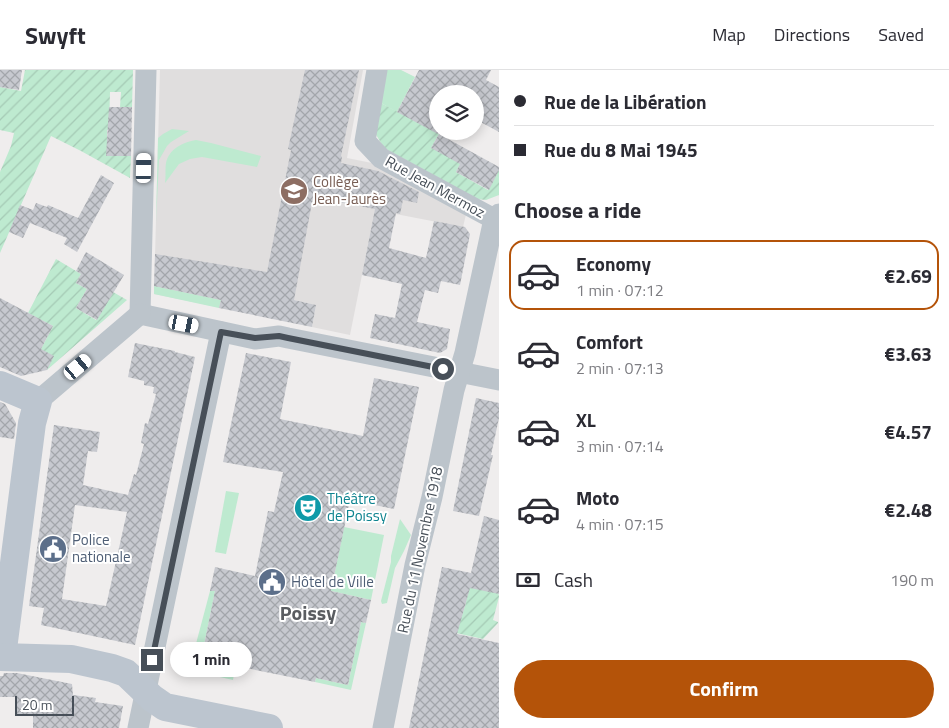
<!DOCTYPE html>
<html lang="en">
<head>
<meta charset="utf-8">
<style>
  body { margin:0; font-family:"Titillium Web",sans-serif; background:#f2f2f3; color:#2b2b33; height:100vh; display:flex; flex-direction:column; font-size:19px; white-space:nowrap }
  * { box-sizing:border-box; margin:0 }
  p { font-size:16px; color:#7c7c81 }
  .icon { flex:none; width:28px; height:28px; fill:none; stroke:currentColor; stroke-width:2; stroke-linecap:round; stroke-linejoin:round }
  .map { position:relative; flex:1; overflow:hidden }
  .details { display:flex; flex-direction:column; background:#fff; width:450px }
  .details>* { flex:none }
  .top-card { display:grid; align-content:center; height:110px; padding:0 15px; background:#fff }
  .tools { position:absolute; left:429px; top:15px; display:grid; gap:10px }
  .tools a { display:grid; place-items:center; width:55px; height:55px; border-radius:50%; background:#fff; box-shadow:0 2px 12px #0003; font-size:25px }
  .scale { position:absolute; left:15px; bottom:12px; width:59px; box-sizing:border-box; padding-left:5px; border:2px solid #474f58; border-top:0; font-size:14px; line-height:18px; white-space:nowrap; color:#474f58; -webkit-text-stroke:4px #fff; paint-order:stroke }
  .end { position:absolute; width:22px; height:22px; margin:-11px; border:6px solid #474f58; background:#fff; box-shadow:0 0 0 2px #fff }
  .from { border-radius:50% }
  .bubble { position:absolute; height:35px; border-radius:18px; background:#fff; box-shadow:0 2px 12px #0003; font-size:16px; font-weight:700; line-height:35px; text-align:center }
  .car { position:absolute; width:15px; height:30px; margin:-15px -8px; border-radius:6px; box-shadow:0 0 4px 1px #0007; background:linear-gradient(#fff 24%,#345 0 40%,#fff 0 76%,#345 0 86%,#fff 0) }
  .top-card b { display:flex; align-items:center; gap:18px; height:48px; font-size:19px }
  .top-card b+b { border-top:1px solid #e1e1e2 }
  .top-card i { width:12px; height:12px; background:#2b2b33 }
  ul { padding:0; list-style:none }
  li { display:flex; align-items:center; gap:15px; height:70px; margin:0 10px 8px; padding:0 5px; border:2px solid transparent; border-radius:15px }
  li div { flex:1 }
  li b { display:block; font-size:19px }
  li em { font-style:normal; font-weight:700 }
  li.active { border-color:#b45309 }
  li>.icon { width:45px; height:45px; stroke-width:1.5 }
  h2 { padding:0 15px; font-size:22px; line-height:60px }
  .pay { display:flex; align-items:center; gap:12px; height:55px; padding:0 15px; font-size:19px }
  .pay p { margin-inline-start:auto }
  .action { display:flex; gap:10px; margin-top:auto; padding:10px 15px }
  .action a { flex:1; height:58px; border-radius:30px; background:#b45309; color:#fff; font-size:20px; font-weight:700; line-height:58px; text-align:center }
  header { display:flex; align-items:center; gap:30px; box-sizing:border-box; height:70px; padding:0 25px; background:#fff; border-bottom:1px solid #e1e1e2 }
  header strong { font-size:24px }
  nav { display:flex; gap:28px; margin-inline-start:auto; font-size:18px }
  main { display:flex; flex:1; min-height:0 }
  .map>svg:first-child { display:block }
</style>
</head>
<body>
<header>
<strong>Swyft</strong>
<nav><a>Map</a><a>Directions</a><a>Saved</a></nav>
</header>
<main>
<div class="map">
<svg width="499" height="658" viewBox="0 0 499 658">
  <defs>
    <pattern id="garden-furrows" width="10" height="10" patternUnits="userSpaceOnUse" patternTransform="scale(1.25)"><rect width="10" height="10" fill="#beead0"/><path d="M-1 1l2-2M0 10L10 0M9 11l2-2" fill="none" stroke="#a5cab5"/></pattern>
    <pattern id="building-cross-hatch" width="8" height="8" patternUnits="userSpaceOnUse" patternTransform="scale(1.25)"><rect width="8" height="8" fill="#c7c9cf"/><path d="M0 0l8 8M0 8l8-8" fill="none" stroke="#a3a6ab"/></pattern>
  </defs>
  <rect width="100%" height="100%" fill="#efeded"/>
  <path fill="#e0dede" d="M160,0h203l-16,88 40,8 80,44 -4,17 -88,-17 -25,125 -38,-8 4,-22 -22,-5 -4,22 -136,-28z"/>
  <g fill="#beead0">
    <path d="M387,0h14l14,7 -18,35 -16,-9z"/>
    <path d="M172,59l17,2 -18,11 -4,4 -8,14 -3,63 2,-85 5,-4z"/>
    <path d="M196,70l15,3 50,13 -4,11 -55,-10 -12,2 -11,5 -14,19c1,-7 0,-14 1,-20 3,-14 17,-21 30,-23z"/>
    <path d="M154,216l67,14 -2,8 -65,-14z"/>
    <path d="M226,421l13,2 -13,61 -11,-2z"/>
    <path d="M400,449l11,16 -7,16 -9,17 -8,35 -5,1 -1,-3 10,-39v-6z"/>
    <path d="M344,457l40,8 -13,65 -40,-9z"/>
    <path d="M210,521h5l-13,64 34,7 -3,18 -44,-10z"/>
    <path d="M361,552l5,1 -15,67 -36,-8 1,-4 32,7z"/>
  </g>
  <g fill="url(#garden-furrows)">
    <path d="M25,0h108l-1,37h-12l1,-15h-11l-1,38h-2v25l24,1 -1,22 -49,-27 -30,-15 -51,117v-81l11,-26 3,-13 -14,-3v-43l21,4z"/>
    <path d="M381,33l58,31 -8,14 37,2 -12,22 32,18 11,-20v25l-13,5 -9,-1 -93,-51 -9,-15z"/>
    <path d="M56,189l25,15 -5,9 11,6 -11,19 20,12 17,-28 14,8 -80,70 -6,-21 12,-23 -25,-13z"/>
    <path d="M468,503l28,6 3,18 -6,23 5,2v1l-15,16 -27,-6 10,-30z"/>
  </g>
  <g fill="url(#building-cross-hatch)" fill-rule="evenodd">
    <path d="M0,0h22l-3,20 -19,-3z"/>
    <path d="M305,0h54l-18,86 1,1 -1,6 37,8 41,21 -2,11 -14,-3 -3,14 -4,-1 -7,35 37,10 8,-37 31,6 5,7 -10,51 -19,-4 -3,12 -13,-3 -8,32 33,7 -3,20 -7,4 -70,-15 5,-24 20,4 7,-34 -40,-9 13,-66 -62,-12 -19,103 22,5 -4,22 -93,-19 2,-8 -67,-14 1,-32 112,18 24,-122 -3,-1z"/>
    <path d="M419,0h72l-5,10 13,7v45l-24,-13v-25h-37v40l-41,-22z"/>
    <path d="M109,37h23l-1,49h-25z"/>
    <path d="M439,64l60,33v3l-10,20 -33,-18 4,-8 -29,-16z"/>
    <path d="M101,105l13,8 -37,69 -13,-8 3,-6 -37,-15 -7,15 -14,-6 11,-27 13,5 3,-7 11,4 1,-2 30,13z"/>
    <path d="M86,182l38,23 -27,45 -21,-12 11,-19 -11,-6 5,-9 -5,-3z"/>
    <path d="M0,228l53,28 -12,23 13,7 -7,14 -26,6 -21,-9z"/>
    <path d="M135,273l40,8v1l20,5 -60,288 -94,-20 3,-17 -15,-2 25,-181 46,7 -3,20 -9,-1 -5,34 45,10 6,-21 2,1 8,-31 -3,-1 4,-20 3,1 8,-30 -3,-1 1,-6 -10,-2v-4l-16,-4zM75,435l52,7 -21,94 -44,-7z"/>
    <path d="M246,283l45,9 -11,57 83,17 11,-58 45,9 -25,122 -44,-9 -19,91 40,9 -5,23 -5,-1 -13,63 -32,-7 -1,4 -79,-16v-4l-34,-7 13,-64h-5l5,-24 40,9 13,-65 6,1 9,-40 -32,-5 -28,-5z"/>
    <path d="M476,328l23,5v15l-8,37h2l-14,61 -26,-5z"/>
    <path d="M0,332l5,2 11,19 -2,16 -14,-2z"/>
    <path d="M484,446l15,4v74l-29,-6 -13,46 42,9v85h-90l33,-161 29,6z"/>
    <path d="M4,603h13l55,11 1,11 23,3 -1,4 28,4 -4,22h-86v-12h-17v-19h-16v-21h3z"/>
  </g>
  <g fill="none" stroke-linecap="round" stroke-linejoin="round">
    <g stroke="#bcc4cb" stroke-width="21">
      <path d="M377,0l-12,71 16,17 113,61"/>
      <path d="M140,244l115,25 24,-3 9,2 211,42"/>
      <path d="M140,244l6,-244"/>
      <path d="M38,331l102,-87"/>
      <path d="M138,658l83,-396"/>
      <path d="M383,658l32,-163 17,-68 22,-107 11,-37 29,-134 5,-5"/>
    </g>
    <g stroke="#bcc5cf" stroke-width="28">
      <path d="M0,315l38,16 -6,22 -30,234"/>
      <path d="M0,587l71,2 41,9 14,5 26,25 13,9 104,21"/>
    </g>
  </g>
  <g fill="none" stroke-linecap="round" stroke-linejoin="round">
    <path stroke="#474f58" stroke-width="6" d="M152,590l69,-328 34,6 24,-2 9,2 155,31"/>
  </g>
  <defs>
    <symbol id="school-disc" viewBox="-11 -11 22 22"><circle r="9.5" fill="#8d6e63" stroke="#fff"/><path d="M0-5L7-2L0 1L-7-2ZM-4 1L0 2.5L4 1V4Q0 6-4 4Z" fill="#fff"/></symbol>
    <symbol id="theatre-disc" viewBox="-11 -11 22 22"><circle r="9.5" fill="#0f9aa8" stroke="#fff"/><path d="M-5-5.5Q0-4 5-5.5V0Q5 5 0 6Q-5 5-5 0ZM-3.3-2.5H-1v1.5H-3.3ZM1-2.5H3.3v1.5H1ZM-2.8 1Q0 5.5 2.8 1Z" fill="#fff"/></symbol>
    <symbol id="civic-disc" viewBox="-11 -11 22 22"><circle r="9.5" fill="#5c6f8a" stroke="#fff"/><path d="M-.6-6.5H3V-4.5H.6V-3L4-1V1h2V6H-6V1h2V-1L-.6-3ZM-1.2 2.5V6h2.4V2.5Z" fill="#fff"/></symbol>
  </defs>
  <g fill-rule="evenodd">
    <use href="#school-disc" x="278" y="105" width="32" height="32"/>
    <use href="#theatre-disc" x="292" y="422" width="32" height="32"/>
    <use href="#civic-disc" x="37" y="463" width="32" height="32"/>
    <use href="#civic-disc" x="256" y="496" width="32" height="32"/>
  </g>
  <g text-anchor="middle" stroke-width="4" stroke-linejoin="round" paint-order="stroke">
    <g font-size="15" fill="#785e54" stroke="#fff" text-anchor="start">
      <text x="313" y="117">Collège<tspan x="313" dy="17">Jean-Jaurès</tspan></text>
    </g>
    <g font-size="15" fill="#474f58" stroke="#fff">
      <text transform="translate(435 117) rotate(29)" y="5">Rue Jean Mermoz</text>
      <text transform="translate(420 480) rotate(-78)" y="5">Rue du 11 Novembre 1918</text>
    </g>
    <g font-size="15" fill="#0d838f" stroke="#fff" text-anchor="start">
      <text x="327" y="434">Théâtre<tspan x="327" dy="17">de Poissy</tspan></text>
    </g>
    <g font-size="15" fill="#4e5e75" stroke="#fff" text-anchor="start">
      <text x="72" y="475">Police<tspan x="72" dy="17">nationale</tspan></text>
      <text x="291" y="517">Hôtel de Ville</text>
    </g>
    <g font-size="20" font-weight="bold" fill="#5a5d61" stroke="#fff">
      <text x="308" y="550">Poissy</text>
    </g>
  </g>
</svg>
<div class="tools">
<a><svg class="icon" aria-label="layers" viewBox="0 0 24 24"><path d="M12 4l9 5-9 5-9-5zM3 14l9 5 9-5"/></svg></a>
</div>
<div class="scale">20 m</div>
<i class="end from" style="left:443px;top:299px"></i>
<i class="end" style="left:152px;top:590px"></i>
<div class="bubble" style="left:170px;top:572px;width:82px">1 min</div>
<i class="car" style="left:144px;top:98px;rotate:1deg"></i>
<i class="car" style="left:184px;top:254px;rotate:101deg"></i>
<i class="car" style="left:78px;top:297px;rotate:50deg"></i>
</div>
<section class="details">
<div class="top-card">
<b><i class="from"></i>Rue de la Libération</b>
<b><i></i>Rue du 8 Mai 1945</b>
</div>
<h2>Choose a ride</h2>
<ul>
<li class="active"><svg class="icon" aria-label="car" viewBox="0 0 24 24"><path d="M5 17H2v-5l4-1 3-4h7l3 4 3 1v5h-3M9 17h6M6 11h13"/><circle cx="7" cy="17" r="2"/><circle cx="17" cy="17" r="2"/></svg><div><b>Economy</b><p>1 min · 07:12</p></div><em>€2.69</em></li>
<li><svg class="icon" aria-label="car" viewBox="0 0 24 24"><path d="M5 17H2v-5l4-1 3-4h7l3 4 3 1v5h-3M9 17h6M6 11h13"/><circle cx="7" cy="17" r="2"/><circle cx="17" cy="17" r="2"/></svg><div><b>Comfort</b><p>2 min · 07:13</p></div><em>€3.63</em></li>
<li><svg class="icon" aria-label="car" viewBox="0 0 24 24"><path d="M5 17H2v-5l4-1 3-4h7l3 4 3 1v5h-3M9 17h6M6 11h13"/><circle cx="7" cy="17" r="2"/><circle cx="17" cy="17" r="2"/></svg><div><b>XL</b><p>3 min · 07:14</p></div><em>€4.57</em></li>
<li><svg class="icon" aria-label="car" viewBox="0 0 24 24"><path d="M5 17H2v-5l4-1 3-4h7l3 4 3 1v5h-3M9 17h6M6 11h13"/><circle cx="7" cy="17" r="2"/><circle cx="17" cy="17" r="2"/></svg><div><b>Moto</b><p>4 min · 07:15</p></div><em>€2.48</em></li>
</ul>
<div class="pay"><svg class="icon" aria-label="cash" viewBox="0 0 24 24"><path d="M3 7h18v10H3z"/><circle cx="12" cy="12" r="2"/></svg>Cash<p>190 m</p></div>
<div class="action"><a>Confirm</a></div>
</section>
</main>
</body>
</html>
